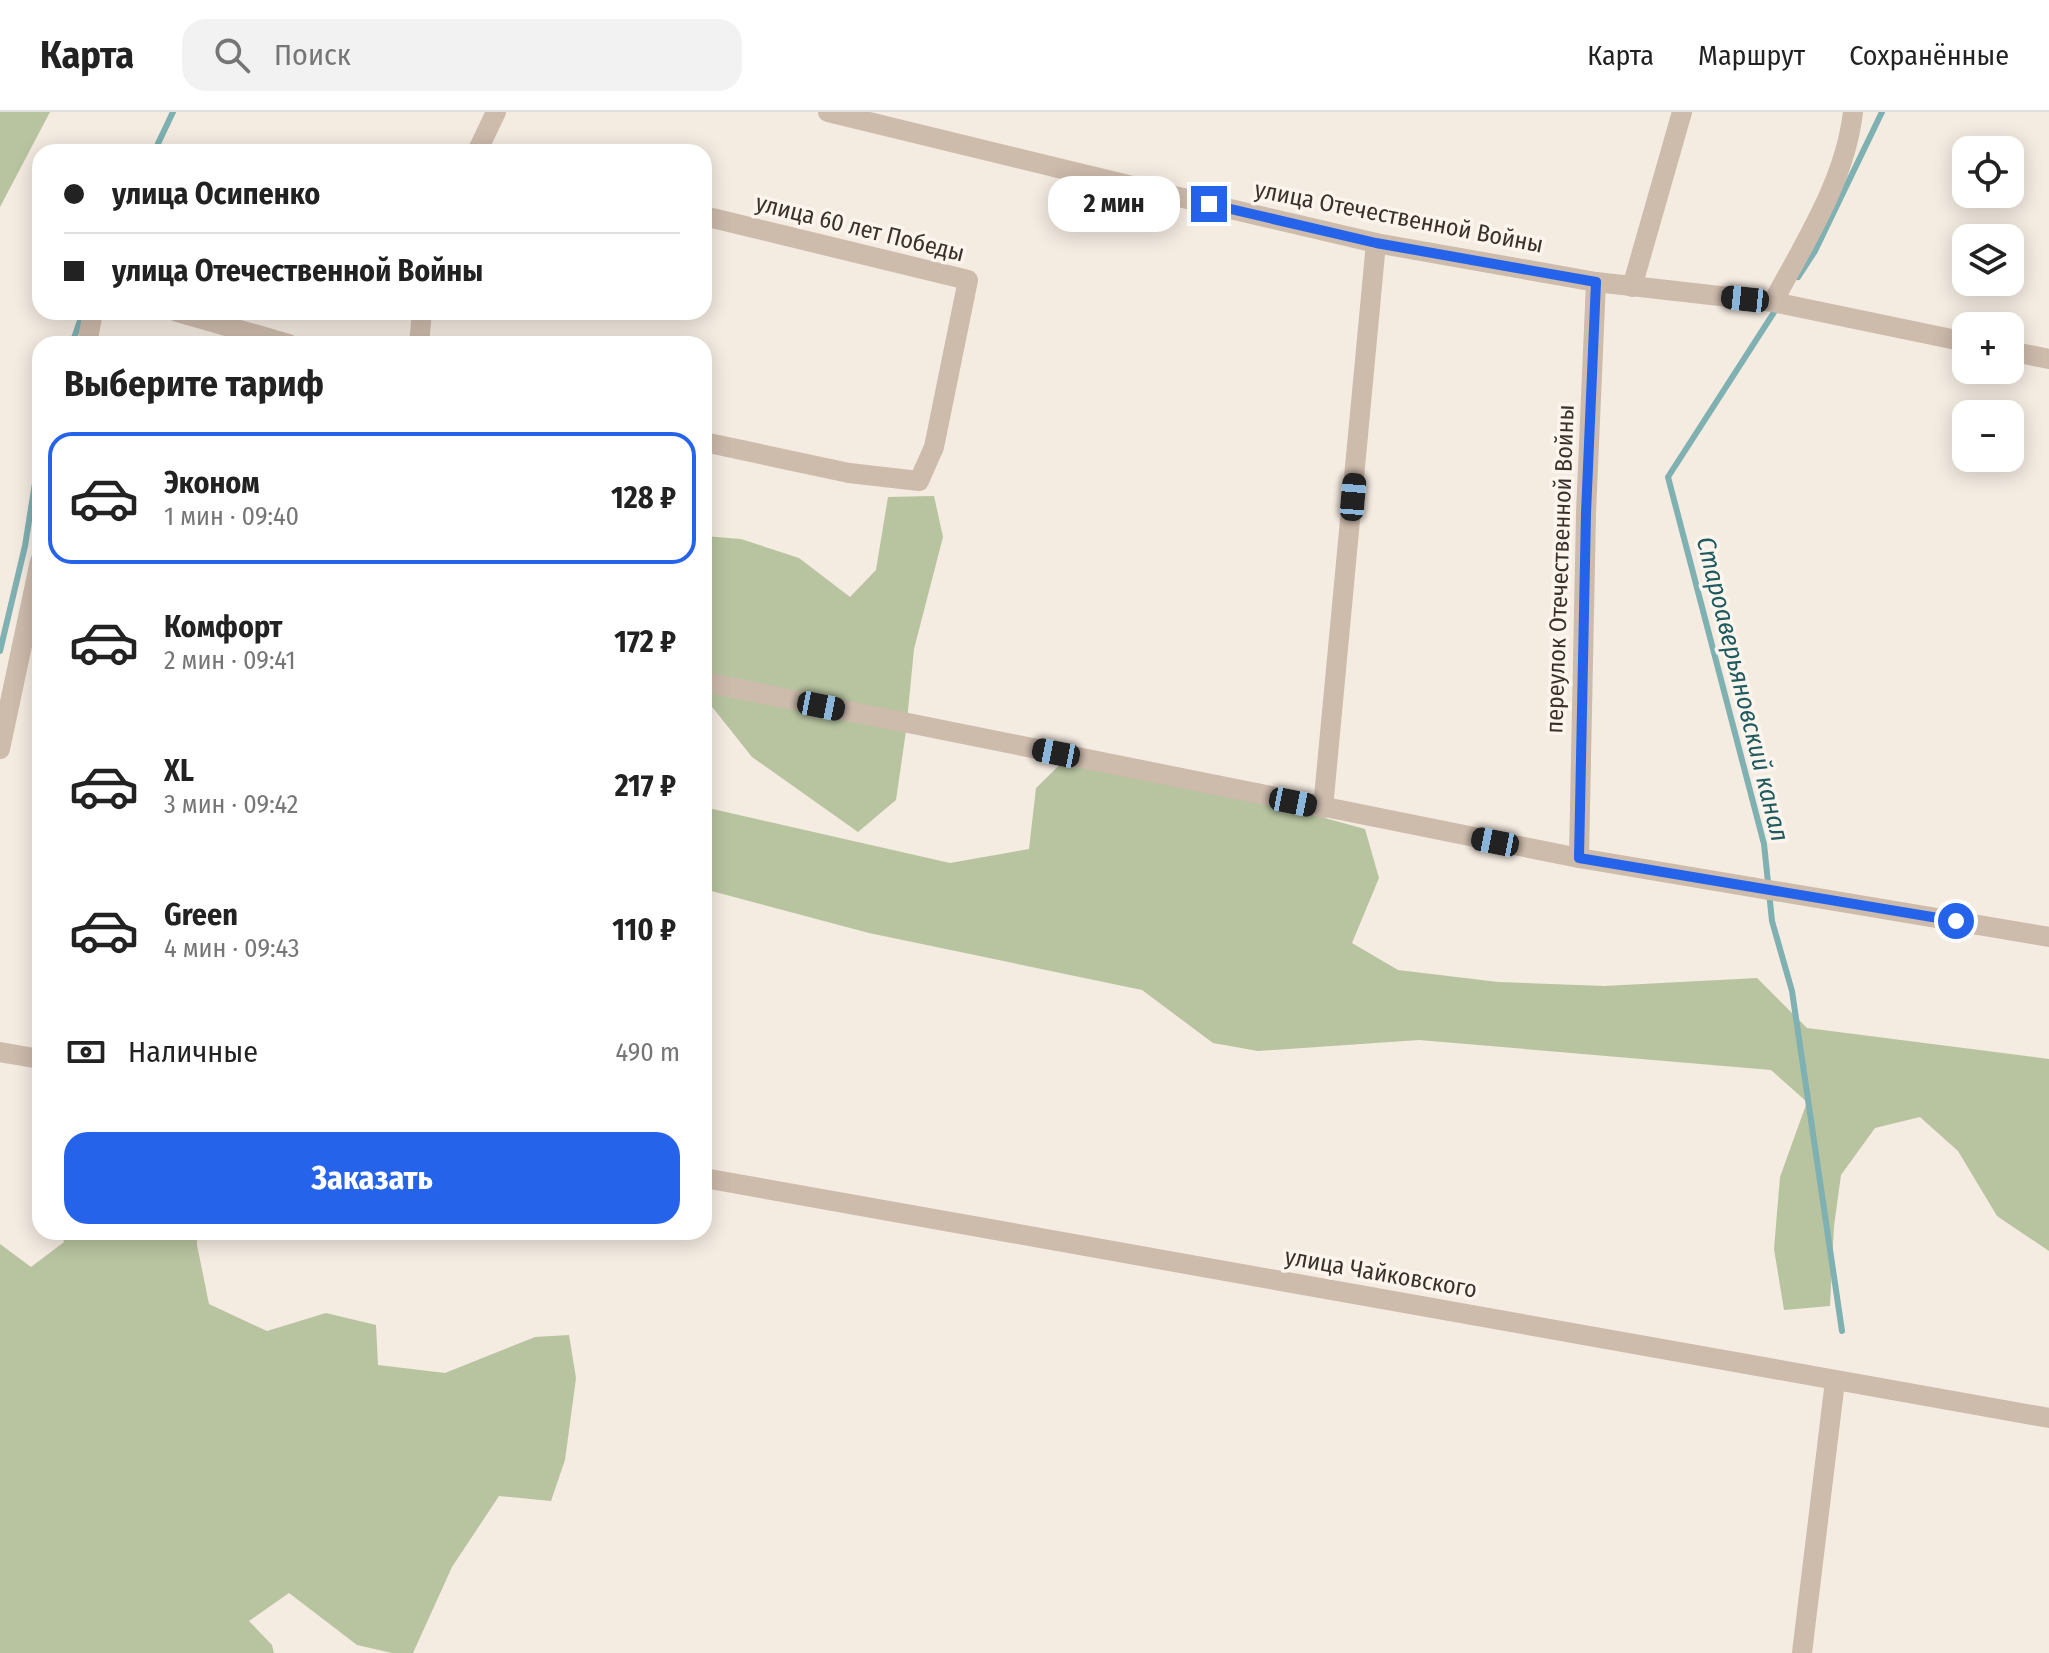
<!DOCTYPE html>
<html lang="ru">
<head>
<meta charset="utf-8">
<style>
  body { margin:0; font-family:"Fira Sans Condensed",sans-serif; background:#f2f2f2; color:#222; height:100vh; display:flex; flex-direction:column; font-size:30px; white-space:nowrap }
  * { box-sizing:border-box; margin:0 }
  p { font-size:26px; color:#767676 }
  .icon { flex:none; width:44px; height:44px; fill:none; stroke:currentColor; stroke-width:2; stroke-linecap:round; stroke-linejoin:round }
  .map { position:relative; flex:1; overflow:hidden }
  .sheet { position:absolute; left:32px; top:224px; width:680px; height:904px; display:flex; flex-direction:column; background:#fff; border-radius:24px; box-shadow:0 4px 20px #0003 }
  .sheet>* { flex:none }
  .guide { position:absolute; left:32px; top:32px; width:680px; height:176px; border-radius:24px; box-shadow:0 4px 20px #0003; display:grid; align-content:center; height:176px; padding:0 32px; background:#fff }
  .buttons { position:absolute; left:1952px; top:24px; display:grid; gap:16px }
  .buttons a { display:grid; place-items:center; width:72px; height:72px; border-radius:16px; background:#fff; box-shadow:0 4px 20px #0003; font-size:40px }
  .end { position:absolute; width:36px; height:36px; margin:-18px; border:10px solid #2563eb; background:#fff; box-shadow:0 0 0 4px #fff }
  .from { border-radius:50% }
  .bubble { position:absolute; height:56px; border-radius:24px; background:#fff; box-shadow:0 4px 20px #0003; font-size:26px; font-weight:700; line-height:56px; text-align:center }
  .car { position:absolute; width:24px; height:48px; margin:-24px -12px; border-radius:10px; box-shadow:0 0 6px 2px #0007; background:linear-gradient(#222 24%,#8ab4d8 0 40%,#222 0 76%,#8ab4d8 0 86%,#222 0) }
  .guide b { display:flex; align-items:center; gap:28px; height:76px; font-size:30px }
  .guide b+b { border-top:2px solid #e0e0e0 }
  .guide i { width:20px; height:20px; background:#222 }
  ul { padding:0; list-style:none }
  li { display:flex; align-items:center; gap:24px; height:132px; margin:0 16px 12px; padding:0 16px; border:4px solid transparent; border-radius:24px }
  li div { flex:1 }
  li b { display:block; font-size:30px }
  li em { font-style:normal; font-weight:700 }
  li.active { border-color:#2563eb }
  li>.icon { width:72px; height:72px; stroke-width:1.5 }
  h2 { padding:0 32px; font-size:36px; line-height:96px }
  .pay { display:flex; align-items:center; gap:20px; height:88px; padding:0 32px; font-size:30px }
  .pay p { margin-inline-start:auto }
  .cta { display:flex; gap:16px; margin-top:auto; padding:16px 32px }
  .cta a { flex:1; height:92px; border-radius:24px; background:#2563eb; color:#fff; font-size:32px; font-weight:700; line-height:92px; text-align:center }
  header { display:flex; align-items:center; gap:48px; box-sizing:border-box; height:112px; padding:0 40px; background:#fff; border-bottom:2px solid #e0e0e0 }
  header strong { font-size:38px }
  nav { display:flex; gap:44px; margin-inline-start:auto; font-size:28px }
  .search { width:560px; height:72px; background:#f2f2f2; display:flex; align-items:center; gap:20px; box-sizing:border-box; padding:0 28px; border-radius:24px; color:#767676; font-size:30px }
  .map>svg:first-child { display:block }
</style>
</head>
<body>
<header>
<strong>Карта</strong>
<div class="search"><svg class="icon" aria-label="search" viewBox="0 0 24 24"><circle cx="10" cy="10" r="6"/><path d="M15 15l6 6"/></svg>Поиск</div>
<nav><a>Карта</a><a>Маршрут</a><a>Сохранённые</a></nav>
</header>
<div class="map">
<svg width="2049" height="1541" viewBox="0 0 2049 1541">
  <rect width="100%" height="100%" fill="#f4ebe1"/>
  <g fill="#b8c4a0">
    <path d="M0,0h50l-50,95z"/>
    <path d="M934,384l9,41 -29,112 -8,82 -10,69 -38,32 -106,-75 -39,-49 -9,-6v-166l37,3 58,19 51,39 26,-27 12,-73z"/>
    <path d="M1075,638l290,79 14,49 -27,65 46,27 100,12 106,4 153,-8 50,50 242,31v192l-52,-35 -39,-65 -38,-34 -45,11 -34,47 -7,51 -4,80 -46,4 -10,-61 6,-72 27,-75 -36,-32 -352,-30 -161,11 -45,-8 -71,-53 -273,-57 -165,-44v-82l246,56 79,-14 7,-61z"/>
    <path d="M61,1120h136v13l12,59 58,27 59,-18 50,12 2,40 67,8 90,-36 34,-2 7,43 -11,82 -14,41 -52,-5 -47,71 -39,86h-21l-35,-8 -68,-52 -40,28 23,24 2,8h-274v-409l31,23 33,-25z"/>
  </g>
  <g fill="none" stroke-linecap="round" stroke-linejoin="round">
    <g stroke="#7fb0b2" stroke-width="6">
      <path d="M154,40l19,-40"/>
      <path d="M1798,165l17,-26 67,-139"/>
      <path d="M1778,194l-110,171 96,367 8,77 20,70 50,340"/>
      <path d="M72,232l11,-32"/>
      <path d="M0,539l25,-105 15,-94"/>
    </g>
    <g stroke="#cdbbac" stroke-width="20">
      <path d="M828,0l325,79 223,52 220,39 177,20 193,40"/>
      <path d="M477,40l19,-40"/>
      <path d="M704,104l264,64 -34,167 -15,34 -70,-8 -145,-31"/>
      <path d="M1632,175l50,-175"/>
      <path d="M1773,190c32,-60 72,-121 80,-190"/>
      <path d="M177,200l112,32"/>
      <path d="M87,232l6,-32"/>
      <path d="M419,232l3,-32"/>
      <path d="M2010,239l39,8"/>
      <path d="M704,570l875,176 470,79"/>
      <path d="M0,637l40,-188"/>
      <path d="M1323,696l53,-565"/>
      <path d="M1579,746l7,-345 10,-231"/>
      <path d="M0,940l40,7"/>
      <path d="M704,1066l1345,240"/>
      <path d="M1802,1541l33,-272"/>
    </g>
  </g>
  <g fill="none" stroke-linecap="round" stroke-linejoin="round">
    <path stroke="#2563eb" stroke-width="10" d="M1209,92l167,39 220,39 -10,231 -7,345 377,63"/>
  </g>
  <g text-anchor="middle" stroke-width="7" stroke-linejoin="round" paint-order="stroke">
    <g font-size="24" fill="#3b302b" stroke="#fbf5ee">
      <text transform="translate(1399 105) rotate(11)" y="8">улица Отечественной Войны</text>
      <text transform="translate(860 116) rotate(14)" y="8">улица 60 лет Победы</text>
      <text transform="translate(1560 457) rotate(-88)" y="8">переулок Отечественной Войны</text>
      <text transform="translate(1381 1161) rotate(10)" y="8">улица Чайковского</text>
    </g>
    <g font-size="26" font-style="italic" fill="#1f5a5e" stroke="#fbf5ee">
      <text transform="translate(1743 577) rotate(76)" y="9">Староаверьяновский канал</text>
    </g>
  </g>
</svg>
<div class="buttons">
<a><svg class="icon" aria-label="locate" viewBox="0 0 24 24"><circle cx="12" cy="12" r="6"/><path d="M12 2v4M12 18v4M2 12h4M18 12h4"/></svg></a>
<a><svg class="icon" aria-label="layers" viewBox="0 0 24 24"><path d="M12 4l9 5-9 5-9-5zM3 14l9 5 9-5"/></svg></a>
<a>+</a>
<a>−</a>
</div>
<i class="end from" style="left:1956px;top:809px"></i>
<i class="end" style="left:1209px;top:92px"></i>
<div class="bubble" style="left:1048px;top:64px;width:132px">2 мин</div>
<i class="car" style="left:1745px;top:187px;rotate:276deg"></i>
<i class="car" style="left:1353px;top:385px;rotate:5deg"></i>
<i class="car" style="left:821px;top:594px;rotate:101deg"></i>
<i class="car" style="left:1056px;top:641px;rotate:281deg"></i>
<i class="car" style="left:1293px;top:690px;rotate:101deg"></i>
<i class="car" style="left:1495px;top:730px;rotate:281deg"></i>
<div class="guide">
<b><i class="from"></i>улица Осипенко</b>
<b><i></i>улица Отечественной Войны</b>
</div>
<section class="sheet">
<h2>Выберите тариф</h2>
<ul>
<li class="active"><svg class="icon" aria-label="car" viewBox="0 0 24 24"><path d="M5 17H2v-5l4-1 3-4h7l3 4 3 1v5h-3M9 17h6M6 11h13"/><circle cx="7" cy="17" r="2"/><circle cx="17" cy="17" r="2"/></svg><div><b>Эконом</b><p>1 мин · 09:40</p></div><em>128 ₽</em></li>
<li><svg class="icon" aria-label="car" viewBox="0 0 24 24"><path d="M5 17H2v-5l4-1 3-4h7l3 4 3 1v5h-3M9 17h6M6 11h13"/><circle cx="7" cy="17" r="2"/><circle cx="17" cy="17" r="2"/></svg><div><b>Комфорт</b><p>2 мин · 09:41</p></div><em>172 ₽</em></li>
<li><svg class="icon" aria-label="car" viewBox="0 0 24 24"><path d="M5 17H2v-5l4-1 3-4h7l3 4 3 1v5h-3M9 17h6M6 11h13"/><circle cx="7" cy="17" r="2"/><circle cx="17" cy="17" r="2"/></svg><div><b>XL</b><p>3 мин · 09:42</p></div><em>217 ₽</em></li>
<li><svg class="icon" aria-label="car" viewBox="0 0 24 24"><path d="M5 17H2v-5l4-1 3-4h7l3 4 3 1v5h-3M9 17h6M6 11h13"/><circle cx="7" cy="17" r="2"/><circle cx="17" cy="17" r="2"/></svg><div><b>Green</b><p>4 мин · 09:43</p></div><em>110 ₽</em></li>
</ul>
<div class="pay"><svg class="icon" aria-label="cash" viewBox="0 0 24 24"><path d="M3 7h18v10H3z"/><circle cx="12" cy="12" r="2"/></svg>Наличные<p>490 m</p></div>
<div class="cta"><a>Заказать</a></div>
</section>
</div>
</body>
</html>
